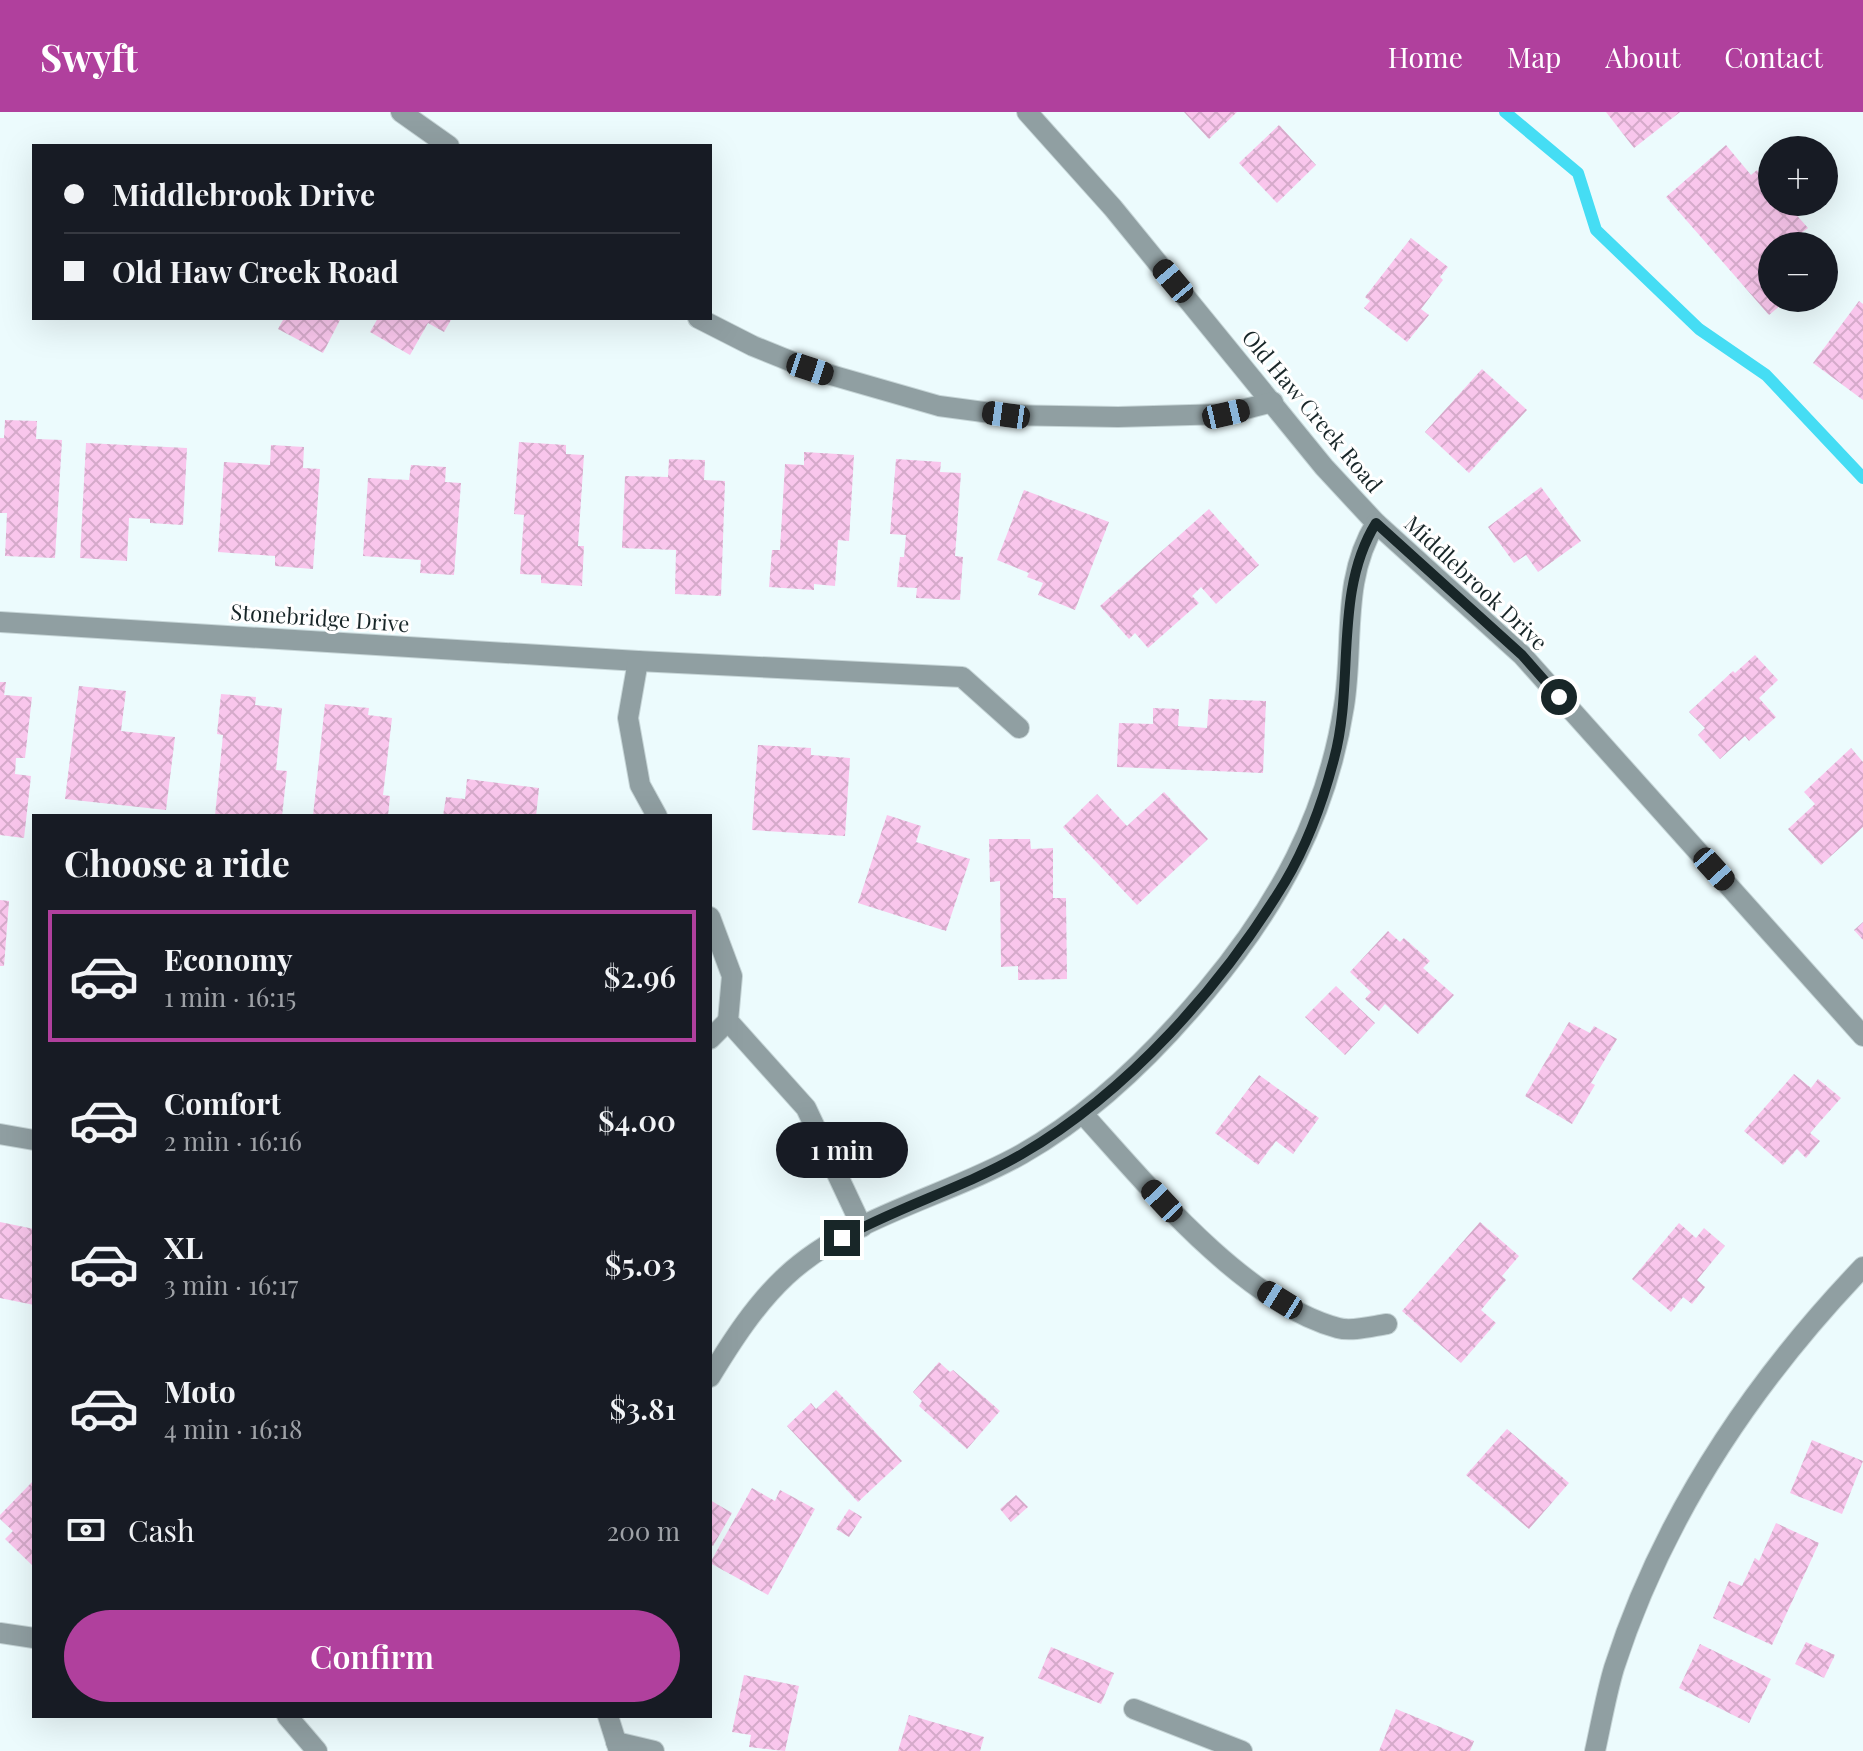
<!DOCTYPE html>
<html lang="en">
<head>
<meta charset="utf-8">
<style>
  body { margin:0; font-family:"Playfair Display",serif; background:#242831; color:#f1f3f6; height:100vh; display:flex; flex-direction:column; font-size:30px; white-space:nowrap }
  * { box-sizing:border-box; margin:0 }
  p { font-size:26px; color:#9ea1a6 }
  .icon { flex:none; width:44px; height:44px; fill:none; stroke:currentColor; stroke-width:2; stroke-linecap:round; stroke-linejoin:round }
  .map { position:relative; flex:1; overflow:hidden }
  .side { position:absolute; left:32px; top:702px; width:680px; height:904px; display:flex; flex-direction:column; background:#171b24; border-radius:0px; box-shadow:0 8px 32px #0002 }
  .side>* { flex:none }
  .top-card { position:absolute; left:32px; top:32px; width:680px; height:176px; border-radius:0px; box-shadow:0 8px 32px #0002; display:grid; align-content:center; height:176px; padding:0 32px; background:#171b24 }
  .tools { position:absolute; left:1758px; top:24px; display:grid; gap:16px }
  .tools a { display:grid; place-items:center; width:80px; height:80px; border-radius:50%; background:#171b24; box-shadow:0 8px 32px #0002; font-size:40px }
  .end { position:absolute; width:36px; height:36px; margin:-18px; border:10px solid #182628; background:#fff; box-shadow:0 0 0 4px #fff }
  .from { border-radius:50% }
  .bubble { position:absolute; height:56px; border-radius:28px; background:#171b24; box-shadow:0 8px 32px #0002; font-size:26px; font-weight:600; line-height:56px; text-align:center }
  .car { position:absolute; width:24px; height:48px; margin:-24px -12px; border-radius:10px; box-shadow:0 0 6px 2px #0007; background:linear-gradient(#222 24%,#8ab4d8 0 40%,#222 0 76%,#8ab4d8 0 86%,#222 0) }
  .top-card b { display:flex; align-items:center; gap:28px; height:76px; font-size:30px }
  .top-card b+b { border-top:2px solid #363941 }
  .top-card i { width:20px; height:20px; background:#f1f3f6 }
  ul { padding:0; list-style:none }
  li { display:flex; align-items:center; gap:24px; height:132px; margin:0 16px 12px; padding:0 16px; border:4px solid transparent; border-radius:0px }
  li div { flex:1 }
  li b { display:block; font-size:30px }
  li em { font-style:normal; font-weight:600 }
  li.active { border-color:#b0409d }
  li>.icon { width:72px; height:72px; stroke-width:1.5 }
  h2 { padding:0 32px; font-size:36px; line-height:96px }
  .pay { display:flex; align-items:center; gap:20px; height:88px; padding:0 32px; font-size:30px }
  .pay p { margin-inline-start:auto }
  .action { display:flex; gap:16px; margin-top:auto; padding:16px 32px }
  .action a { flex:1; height:92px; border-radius:48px; background:#b0409d; color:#fff; font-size:32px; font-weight:600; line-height:92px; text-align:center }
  header { display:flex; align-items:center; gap:48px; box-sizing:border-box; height:112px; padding:0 40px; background:#b0409d; color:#fff }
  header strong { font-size:38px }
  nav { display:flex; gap:44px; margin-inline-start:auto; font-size:28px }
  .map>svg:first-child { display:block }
</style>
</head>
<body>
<header>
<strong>Swyft</strong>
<nav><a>Home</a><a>Map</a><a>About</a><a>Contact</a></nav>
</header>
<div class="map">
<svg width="1863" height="1639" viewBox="0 0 1863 1639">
  <defs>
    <pattern id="building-cross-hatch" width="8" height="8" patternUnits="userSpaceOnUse" patternTransform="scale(2)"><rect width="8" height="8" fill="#f9c6ec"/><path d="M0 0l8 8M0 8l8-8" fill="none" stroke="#d5aaca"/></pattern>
  </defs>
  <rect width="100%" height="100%" fill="#ecfbfd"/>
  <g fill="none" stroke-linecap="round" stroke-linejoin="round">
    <path stroke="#45ddf4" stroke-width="12" d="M1505,0l73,61 18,57 103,99 67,46 97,103"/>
  </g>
  <g fill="url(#building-cross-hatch)">
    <path d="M1184,0h53l-28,27z"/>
    <path d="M1606,0h74l-46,36z"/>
    <path d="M1279,13l37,40 -39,38 -38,-40z"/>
    <path d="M1726,33l25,30 6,-5 15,17v15h13l23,26 -8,6 11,12h-39v52h17l-20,17 -103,-118z"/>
    <path d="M1411,126l37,29 -8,10 3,3 -22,29 8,6 -22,27 -43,-34 6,-7 -5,-4z"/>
    <path d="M1859,189l4,3v96l-50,-37z"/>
    <path d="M284,206h57l-18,35 -45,-24z"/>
    <path d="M378,206h74l-8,14 -16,-9 -18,32 -40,-23z"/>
    <path d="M1482,257l45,41 -58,63 -44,-41z"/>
    <path d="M5,308l32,1 -1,18 26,1 -7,118 -50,-2 2,-43h-7v-75h4z"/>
    <path d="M519,330l47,3v9l18,1 -6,91h6l-2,40 -41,-3v-8l-21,-1 4,-59 -10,-1z"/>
    <path d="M86,331l101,5 -4,77 -33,-2v-4l-21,-1 -2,43 -47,-3z"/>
    <path d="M271,333l33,2 -1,21 17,1 -7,100 -38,-3v-10l-57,-4 6,-90 46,3z"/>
    <path d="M804,340l50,3 -5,86 -11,-1 -3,46 -21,-2v6l-45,-3 3,-37h8l5,-86 19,1z"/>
    <path d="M669,347l36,1 -1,20 21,1 -4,115 -46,-2 1,-44 -54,-2 3,-72 43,1z"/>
    <path d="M896,347l45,3 -1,10 21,1 -6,83 8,1 -3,43 -44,-2 1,-10 -20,-1 3,-30h4l2,-22 -16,-1z"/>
    <path d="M411,353l35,2 -1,15 16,1 -7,92 -34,-2 1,-13 -58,-4 5,-78 41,2z"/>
    <path d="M1541,375l40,54 -43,31 -12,-17 -12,8 -26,-36z"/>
    <path d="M1024,378l85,32 -34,88 -37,-15 5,-12 -16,-6 2,-4 -32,-13z"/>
    <path d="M1209,397l50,56 -43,39 -15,-17 -9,9 7,7 -51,45 -13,-15 -6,6 -29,-33z"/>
    <path d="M1755,543l23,25 -19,18 17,19 -27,24 -4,-5 -25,23 -22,-24 7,-7 -16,-16 44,-41 2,2z"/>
    <path d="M0,570h6l-2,13 28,2 -7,61h-9l-1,16 16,2 -7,62 -24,-3z"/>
    <path d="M79,574l47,5 -5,40 54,6 -9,73 -101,-11z"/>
    <path d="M221,582l35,3 -1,8 27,3 -6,62 11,1 -5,45h-67l8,-81 -6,-1z"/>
    <path d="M1209,587l57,2 -3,72 -146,-6 2,-44 34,1v-16l26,1 -1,17 29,2z"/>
    <path d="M325,592l44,4 -1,7 24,3 -9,77 7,1 -2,20h-75z"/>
    <path d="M758,633l53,3v7l39,3 -5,78 -93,-6z"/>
    <path d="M1851,636l12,14v65l-42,38 -33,-36 27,-25 -11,-12z"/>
    <path d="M467,667l72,9 -3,28h-93l3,-19 19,2z"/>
    <path d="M1164,680l44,47 -71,66 -74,-78 34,-33 30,32z"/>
    <path d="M887,703l34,11 -5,16 54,17 -24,72 -88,-28z"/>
    <path d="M989,727h41l1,10 22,-1v50h13l1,81 -49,1v-14l-17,1 -1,-86 -10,1z"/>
    <path d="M0,788l9,1 -5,65h-4z"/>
    <path d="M1863,810v18l-9,-10z"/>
    <path d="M1388,819l12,11 4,-4 26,23 -7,7 31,27 -36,39 -33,-30 -6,7 -14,-12 6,-7 -21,-20z"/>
    <path d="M1336,874l39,37 -30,32 -40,-38z"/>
    <path d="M1569,910l21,11 4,-7 23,13 -26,44 4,2 -23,39 -47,-28z"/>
    <path d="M1794,962l17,14 7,-9 23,19 -31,35 10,8 -14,17 -9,-9 -14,16 -39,-34z"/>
    <path d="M1259,963l60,43 -26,36 -17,-13 -18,24 -43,-32z"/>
    <path d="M0,1110l34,7v76l-34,-7z"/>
    <path d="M1480,1110l39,34 -17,20 4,4 -25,30 15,13 -35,40 -59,-52z"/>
    <path d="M1679,1111l17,15 8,-10 21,18 -28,34 8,7 -13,17 -9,-7 -12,15 -39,-33z"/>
    <path d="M939,1250l11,10 3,-2 47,41 -33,38 -48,-43 3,-5 -9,-9z"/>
    <path d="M836,1278l66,71 -44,41 -71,-76 24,-23 5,6z"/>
    <path d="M1507,1317l62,54 -40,46 -63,-54z"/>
    <path d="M1812,1328l51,21 -21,53 -52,-21z"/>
    <path d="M34,1368v87l-29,-28 8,-8 -13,-12v-4z"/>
    <path d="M752,1376l23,13 5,-11 35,19 -47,86 -58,-32z"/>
    <path d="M1016,1383l12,12 -17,15 -11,-13z"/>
    <path d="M710,1388l22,13 -19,33 -3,-2z"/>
    <path d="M849,1397l13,8 -13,20 -13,-8z"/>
    <path d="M1776,1411l43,20 -47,102 -59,-27 16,-37 13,5 13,-28 4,3z"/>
    <path d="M1806,1530l29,13 -11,23 -29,-14z"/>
    <path d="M1700,1532l71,35 -22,44 -70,-35z"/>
    <path d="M1051,1535l63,26 -13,31 -63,-26z"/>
    <path d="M744,1563l55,11 -14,65 -36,-4 2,-12 -19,-3z"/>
    <path d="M1396,1597l78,32 -4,10h-91z"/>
    <path d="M909,1603l75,22 -4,14h-82z"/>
  </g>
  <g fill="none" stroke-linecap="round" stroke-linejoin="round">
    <defs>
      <g id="service">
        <path d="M1083,1002c64,71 161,189 255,214 14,4 35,-2 49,-4"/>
        <path d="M1134,1597l108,42"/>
        <path d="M616,1630l38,9"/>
      </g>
      <g id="minor">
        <path d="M401,0l48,34"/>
        <path d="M1027,0l86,96 211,259 52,56 146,132 341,381"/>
        <path d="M698,206l55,28 57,23 129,37 67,9 112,2 108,-3 47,-12"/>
        <path d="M0,510l638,39 324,16 57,51"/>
        <path d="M638,549l-10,57 12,67 17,31"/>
        <path d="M710,805l22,59 -4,45 78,87 56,119"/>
        <path d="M710,927l18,-18"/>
        <path d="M0,1022l34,6"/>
        <path d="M710,1265c22,-36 45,-72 76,-101 63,-59 162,-80 236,-122 72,-41 132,-100 185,-164 71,-85 120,-174 137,-284 10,-62 -3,-127 32,-183"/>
        <path d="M0,1521l34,5"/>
        <path d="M287,1604l30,35"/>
        <path d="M608,1604l11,35"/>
      </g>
      <path id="tertiary" d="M1595,1639c6,-27 11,-56 19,-83 49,-152 139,-286 249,-401"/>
    </defs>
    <use href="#service" stroke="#c6d5d7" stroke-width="22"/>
    <use href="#minor" stroke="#c6d5d7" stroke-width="22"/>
    <use href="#tertiary" stroke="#c6d5d7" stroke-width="22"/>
    <use href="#service" stroke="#909fa2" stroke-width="20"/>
    <use href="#minor" stroke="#909fa2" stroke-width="20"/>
    <use href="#tertiary" stroke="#909fa2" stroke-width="20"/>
  </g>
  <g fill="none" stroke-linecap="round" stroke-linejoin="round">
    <path stroke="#182628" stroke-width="10" d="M842,1126c58,-32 123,-51 180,-84 106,-62 200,-168 263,-272 22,-37 38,-81 49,-123 21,-76 -1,-167 42,-236l146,132 37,42"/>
  </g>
  <g text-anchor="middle" stroke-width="6" stroke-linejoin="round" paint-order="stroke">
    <g font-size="22" fill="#182628" stroke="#fff">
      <text transform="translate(1312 299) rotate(50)" y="8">Old Haw Creek Road</text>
      <text transform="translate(1476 471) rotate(43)" y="8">Middlebrook Drive</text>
      <text transform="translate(320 506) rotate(4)" y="8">Stonebridge Drive</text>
    </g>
  </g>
</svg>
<div class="tools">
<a>+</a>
<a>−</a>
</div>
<i class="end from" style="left:1559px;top:585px"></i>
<i class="end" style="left:842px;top:1126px"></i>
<div class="bubble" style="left:776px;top:1010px;width:132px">1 min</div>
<i class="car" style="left:1173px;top:169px;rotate:320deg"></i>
<i class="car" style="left:810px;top:257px;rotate:108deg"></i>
<i class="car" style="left:1226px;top:302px;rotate:77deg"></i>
<i class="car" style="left:1006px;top:303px;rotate:278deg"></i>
<i class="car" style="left:1714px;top:757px;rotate:138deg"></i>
<i class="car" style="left:1162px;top:1089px;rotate:317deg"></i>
<i class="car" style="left:1280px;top:1188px;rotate:302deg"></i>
<div class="top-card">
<b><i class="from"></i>Middlebrook Drive</b>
<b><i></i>Old Haw Creek Road</b>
</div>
<section class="side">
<h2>Choose a ride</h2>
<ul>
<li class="active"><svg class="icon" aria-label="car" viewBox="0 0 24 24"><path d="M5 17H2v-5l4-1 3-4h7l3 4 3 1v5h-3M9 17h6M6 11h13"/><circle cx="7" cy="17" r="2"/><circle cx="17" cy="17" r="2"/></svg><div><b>Economy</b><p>1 min · 16:15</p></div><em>$2.96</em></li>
<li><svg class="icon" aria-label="car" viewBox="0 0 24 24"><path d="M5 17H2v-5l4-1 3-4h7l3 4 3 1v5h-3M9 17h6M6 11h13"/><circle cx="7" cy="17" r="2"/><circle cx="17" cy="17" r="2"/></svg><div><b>Comfort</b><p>2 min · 16:16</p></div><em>$4.00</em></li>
<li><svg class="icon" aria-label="car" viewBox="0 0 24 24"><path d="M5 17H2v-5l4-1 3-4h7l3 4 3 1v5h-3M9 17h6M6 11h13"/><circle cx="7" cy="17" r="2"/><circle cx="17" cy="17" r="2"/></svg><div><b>XL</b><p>3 min · 16:17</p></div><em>$5.03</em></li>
<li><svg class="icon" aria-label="car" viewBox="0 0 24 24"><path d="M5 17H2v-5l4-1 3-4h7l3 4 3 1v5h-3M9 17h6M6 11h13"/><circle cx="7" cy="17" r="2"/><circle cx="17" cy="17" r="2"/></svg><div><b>Moto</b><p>4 min · 16:18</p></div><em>$3.81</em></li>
</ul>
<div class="pay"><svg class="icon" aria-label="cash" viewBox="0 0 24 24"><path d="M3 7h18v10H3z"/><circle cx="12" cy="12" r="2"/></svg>Cash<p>200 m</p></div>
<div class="action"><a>Confirm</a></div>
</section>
</div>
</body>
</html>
